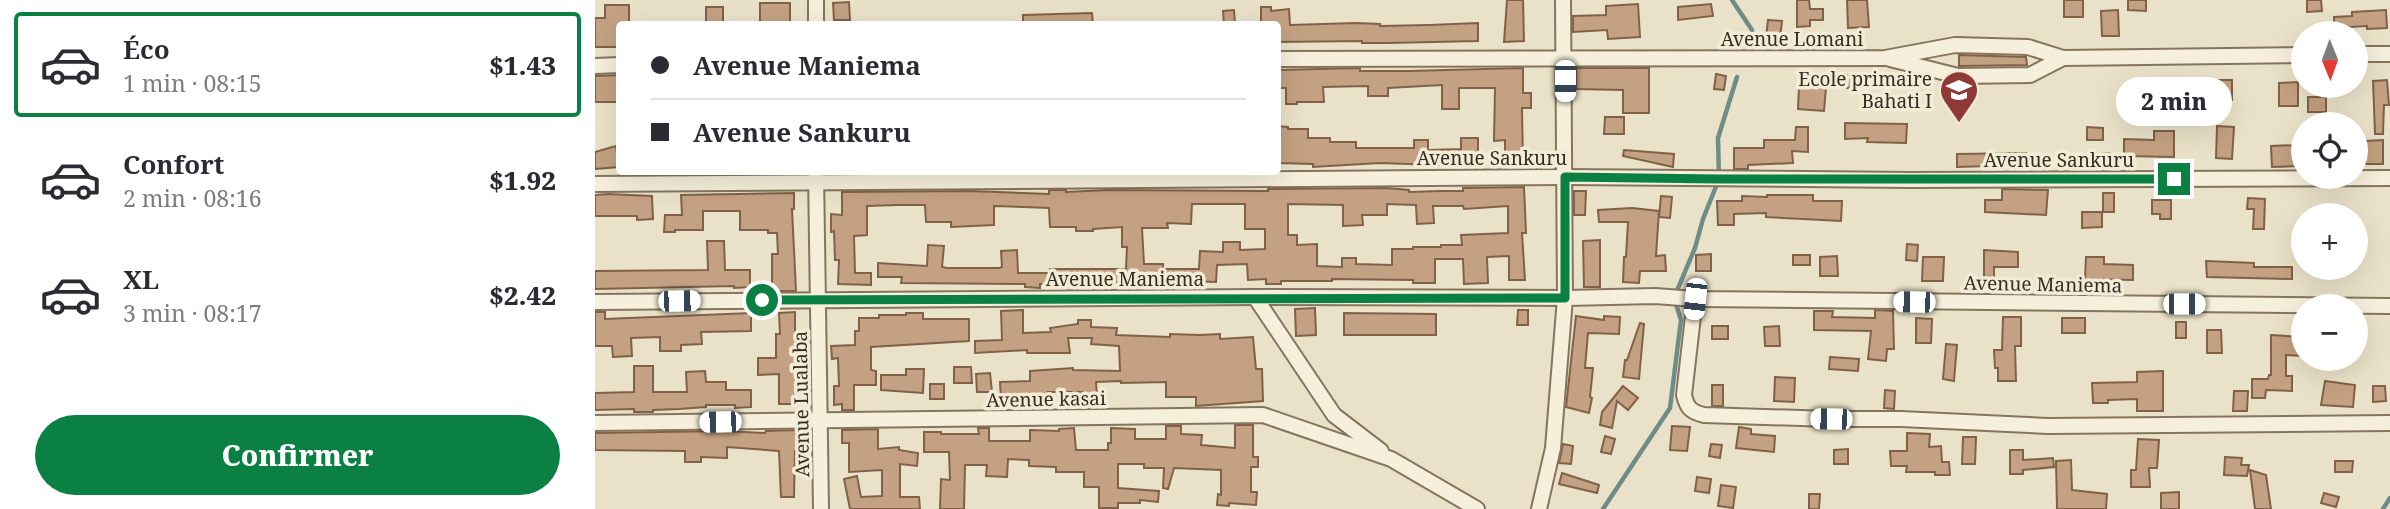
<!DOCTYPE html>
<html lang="fr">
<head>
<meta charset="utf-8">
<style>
  body { margin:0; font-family:"Noto Serif",serif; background:#f2f2f3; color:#2b2b33; height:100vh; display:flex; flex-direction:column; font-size:26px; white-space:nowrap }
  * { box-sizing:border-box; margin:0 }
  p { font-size:23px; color:#7c7c81 }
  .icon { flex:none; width:38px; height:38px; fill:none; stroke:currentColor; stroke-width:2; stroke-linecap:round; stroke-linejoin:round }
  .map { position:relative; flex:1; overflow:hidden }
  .sheet { display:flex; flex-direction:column; background:#fff; width:595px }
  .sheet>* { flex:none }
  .top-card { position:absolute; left:21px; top:21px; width:665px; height:154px; border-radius:7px; box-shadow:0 7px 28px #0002; display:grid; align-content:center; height:154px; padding:0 35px; background:#fff }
  .needle { width:46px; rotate:179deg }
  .tools { position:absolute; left:1696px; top:21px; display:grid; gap:14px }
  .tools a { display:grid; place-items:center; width:77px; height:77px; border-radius:50%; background:#fff; box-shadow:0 7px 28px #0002; font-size:35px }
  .end { position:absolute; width:32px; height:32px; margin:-16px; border:9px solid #0b8043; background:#fff; box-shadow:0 0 0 4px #fff }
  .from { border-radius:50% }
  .bubble { position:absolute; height:49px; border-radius:24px; background:#fff; box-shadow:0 7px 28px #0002; font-size:23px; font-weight:800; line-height:49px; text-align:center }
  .car { position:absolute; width:21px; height:42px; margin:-21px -10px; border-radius:9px; box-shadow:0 0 5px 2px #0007; background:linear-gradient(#fff 24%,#345 0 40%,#fff 0 76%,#345 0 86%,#fff 0) }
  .top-card b { display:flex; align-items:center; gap:24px; height:66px; font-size:26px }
  .top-card b+b { border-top:2px solid #e1e1e2 }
  .top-card i { width:18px; height:18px; background:#2b2b33 }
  ul { padding:12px 0 0; list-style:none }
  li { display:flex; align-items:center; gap:21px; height:105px; margin:0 14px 10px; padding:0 21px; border:4px solid transparent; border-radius:7px }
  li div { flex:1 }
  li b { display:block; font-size:26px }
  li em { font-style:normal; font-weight:800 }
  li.selected { border-color:#0b8043 }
  li>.icon { width:63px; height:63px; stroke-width:1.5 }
  .primary-button { display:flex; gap:14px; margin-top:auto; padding:14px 35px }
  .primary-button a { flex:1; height:80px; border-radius:42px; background:#0b8043; color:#fff; font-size:28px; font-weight:800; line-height:80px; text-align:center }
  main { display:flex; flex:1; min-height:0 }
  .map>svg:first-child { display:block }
</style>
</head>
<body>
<main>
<section class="sheet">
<ul>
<li class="selected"><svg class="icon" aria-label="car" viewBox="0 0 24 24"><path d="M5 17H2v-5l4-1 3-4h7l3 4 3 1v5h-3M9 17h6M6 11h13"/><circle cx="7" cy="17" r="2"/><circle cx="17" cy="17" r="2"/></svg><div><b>Éco</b><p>1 min · 08:15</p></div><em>$1.43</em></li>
<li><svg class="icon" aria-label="car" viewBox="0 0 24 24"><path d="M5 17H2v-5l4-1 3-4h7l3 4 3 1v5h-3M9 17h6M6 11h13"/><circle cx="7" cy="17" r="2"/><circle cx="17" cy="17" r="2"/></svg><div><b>Confort</b><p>2 min · 08:16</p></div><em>$1.92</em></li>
<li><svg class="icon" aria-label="car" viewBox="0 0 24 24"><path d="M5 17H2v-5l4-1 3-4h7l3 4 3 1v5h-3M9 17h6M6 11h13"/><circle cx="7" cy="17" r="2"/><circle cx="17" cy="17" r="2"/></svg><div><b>XL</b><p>3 min · 08:17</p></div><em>$2.42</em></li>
</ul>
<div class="primary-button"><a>Confirmer</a></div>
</section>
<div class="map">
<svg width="1795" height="509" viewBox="0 0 1795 509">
  <rect width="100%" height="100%" fill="#eae2c8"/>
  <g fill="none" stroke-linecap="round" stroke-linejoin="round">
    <g stroke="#708c87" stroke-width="4.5">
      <path d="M1137,0l20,30 2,14"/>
      <path d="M1081,293l19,-45 8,-29 16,-40 -1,-41 19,-61"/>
      <path d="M1008,509l67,-101 11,-88 -6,-19"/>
      <path d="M1788,509l7,-11"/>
    </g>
  </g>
  <g fill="#c4a182" stroke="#816147" stroke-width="2" fill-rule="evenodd">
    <path d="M912,0h16l1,41 -20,1z"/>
    <path d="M1202,0h12l1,9h13v11h-13v6l-13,1z"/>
    <path d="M1252,0h20l2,27 -21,1z"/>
    <rect x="1469" y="0" width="19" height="17"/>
    <path d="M1533,0h18v11l-18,-1z"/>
    <path d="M1712,0h14l1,11 -15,1z"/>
    <path d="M254,2l1,18h-16l-1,-17z"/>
    <path d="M165,3h30v20l-30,-1z"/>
    <path d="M1043,4l2,33 -32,2 -1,-9 -34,2v-16l33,-1v-9z"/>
    <path d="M1116,4l2,12 -35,4v-13z"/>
    <path d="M10,5h24v19h-10v23h-24v-29h10z"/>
    <rect x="111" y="7" width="17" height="17"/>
    <path d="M666,7h10v4l18,-2 1,16 66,-2 24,1v2l49,-1 49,-2v18l-90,2h-26v-2l-85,1v-18h-16z"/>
    <path d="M639,10l1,14h-11l-1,-13z"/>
    <path d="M1523,10l1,26h-17l-1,-25z"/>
    <path d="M1791,10l1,18 -20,1v-3l-33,2v-11l18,-1v-4z"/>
    <path d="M497,13l1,11h-70v-9z"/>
    <path d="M1173,20l14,1 -2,17 -14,-1z"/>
    <path d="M1364,55l67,2 1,8 -68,1z"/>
    <path d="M765,68v3h48l115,-3v25h8v15h-9l1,56h-18v-24l-11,1 1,-53h-36v21h-17v-24l-54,3v8h-20v-10l-45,1 1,15h-27v2h-11v-16h-9v-18z"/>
    <path d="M981,68h73v45h-26v-23l-47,-1z"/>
    <path d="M1121,74l10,2 -2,14 -10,-1z"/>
    <path d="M24,75v27h-24v-26z"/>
    <rect x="1252" y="75" width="12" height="13"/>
    <path d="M1621,80h16v20h-27v8l-21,-1 1,-22 31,1z"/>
    <path d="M1792,80l2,25h-5l-1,29h-8l-2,-53z"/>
    <path d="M1703,82v24h-19v-23z"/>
    <path d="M1530,84h19l-1,25h-18z"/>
    <path d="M1204,87h27l-2,24 -26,-2z"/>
    <rect x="1713" y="97" width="18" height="15"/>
    <path d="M1010,117h19v17h-20z"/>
    <path d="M1250,123l62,1 -1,19 -39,-1 1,-4 -23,1z"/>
    <path d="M682,126l11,1v2h20v9h22v4h26v6h58v-8h14v10l33,-1v-11h17v26l-40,1 -58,-2 -67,4v-3l-36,-1z"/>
    <path d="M1622,126l17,1 -2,32 -16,-1z"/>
    <path d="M1201,127h12v25l-16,-1 1,12 -45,2v4h-14v-21h30v-8h31z"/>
    <path d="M1492,127l16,1v12h-16z"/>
    <path d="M1559,131h20v26l-50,-1v-17l30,1z"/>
    <path d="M1788,140v24h-18v-23z"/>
    <path d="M1703,145l1,21 -27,1 -1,-21z"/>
    <path d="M21,146l3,21 -24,2v-17z"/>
    <path d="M1029,150l50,4 -1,13 -50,-11z"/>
    <path d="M1431,153v12l-69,2v-13z"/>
    <path d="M1515,153l2,17h-11l-1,-16z"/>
    <path d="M929,187l2,46h-4l3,47h-16v-24l-22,1 1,26 -24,1 -1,-25h-28v24h-22v-3l-81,-1v2h-51v3h-15v-5l-18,1 -1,-16 -30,1 -1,17 -30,-1v3h-43v4h-17v-5l-40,-2v3h-46v4l-15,-1v-3l-124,-1 1,-6h-24v-14l49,3 1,-21 16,1 -2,21 5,1h52l3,-1 -1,-16 16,-1 1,23h32v-4h76l1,-22h-5v-20l-29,2v2h-17v-4h-26l-1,-19 -55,-2v19l-43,2v-5h-25l-1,-17h-28l-30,1v29l-13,1 1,37h16v12l-33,-1 1,-24h-4l-1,-29 -3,1v-18l11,1v-23l128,-1 79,3v-4h17v2l42,-2 160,1v-2l119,-1 22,2v2l32,-1h22v-3zM597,204h53v25h20v20l-25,1v-8h-17v10l-23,-1 -1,18h-36v-5h-19l-2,-36h26l-1,-5 24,1zM693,204l55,1v21l20,-1 -1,-10h25v-11l29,1 1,19 17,-1 -1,-17h30l1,3 44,-3v27l-47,2 1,10h-21v2h-28v2h-21v16l-36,-1v-6h-14v9l-25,-1v-22l-20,1v-10h-9z"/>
    <path d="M1407,189l46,1 -2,25 -61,-3v-12h17z"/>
    <path d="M979,191h12l-1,24h-11z"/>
    <path d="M199,193v16h-2l4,82h-24v-37h6l-1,-21h-9v-3h-28v-19h-37v19h-28v2h-11l1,-17h17l-1,-20z"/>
    <rect x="1508" y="193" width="11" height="19"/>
    <path d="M13,194l44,2 1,23 -16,1v-4h-42v-21z"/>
    <path d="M1172,195h46v6h29l-1,20 -75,-4v-4l-32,1v11h-16l-1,-24h25v-5l25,1z"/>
    <path d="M1066,196l11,1 -2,21 -11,-1z"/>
    <path d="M1653,198l17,1 -1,30h-11l1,-20h-7z"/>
    <path d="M1557,200h19v19h-11v-5h-8z"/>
    <path d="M1037,208l27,3 -3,45 9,-1 1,16h-26l-1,12 -16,-1 1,-25h2l2,-35h-29l-1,-12z"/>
    <path d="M1487,212h20v15l-20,1z"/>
    <path d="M1005,240v47h-16l-1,-46z"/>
    <path d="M112,241h17l1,29h25v17l-16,1v-2l-139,3v-18l113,-1z"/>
    <path d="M1312,244l11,1 -1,16 -11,-1z"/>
    <path d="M1389,250l34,2v15h-24v12h-10z"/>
    <path d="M1116,254v17h-15v-16z"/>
    <rect x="1198" y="255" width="17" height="10"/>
    <path d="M1242,256l1,20h-18v-19z"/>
    <path d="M1328,257h21l-1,24h-21z"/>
    <path d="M1491,257h18v7l29,1v15l-48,-1z"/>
    <path d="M1611,261l48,2v4h38v12l-85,-2z"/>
    <path d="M720,308l1,27 -20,1 -1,-27z"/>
    <path d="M428,310v23l28,-1 -1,-4 28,-4v-4h13v7l26,1 -1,7 54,2v-3l30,1 20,-1v5l33,-2 3,32h6l1,32 -67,5v-9h-30v-15l-45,1v-2l-25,1 1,14h-15v-4h-34l1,12 -17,1 -1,-7 -30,2 -1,-18 30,-1v-10l43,-3v2l47,1 -1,-25 -28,-2 1,-6h-24l2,15h-43v-3l-52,3v-12l27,-1 -1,-29z"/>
    <path d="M923,310h10v15h-11z"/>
    <path d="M1280,310l18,1 1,38h-7l-1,12 -18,-2 3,-28 -57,-1v-19h19l-1,6 43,1z"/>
    <path d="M0,312h10v7l146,-6v18l-50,1 1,12 -21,1v6h-21v-14l-29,1 1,18 -19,1 -1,-11h-17z"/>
    <path d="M200,312v51h4v16l-4,1v24h-16v-30l-21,1v-17h18v-24h4l-1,-21z"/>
    <path d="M311,313h17v6h46v22l-98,6v23l5,1v14h-22v25h-12v-6l-8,1v-19h5l-1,-28 -6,1 -1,-13 24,-1v-14h4v-13h20v-3h27z"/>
    <path d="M749,313l92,1v21h-92z"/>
    <path d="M981,316l28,4v-4l16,1 -1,17 -31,-1 -3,35h8l-3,29 2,1 -3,15 -23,-6z"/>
    <path d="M1408,317h18v29h-6l1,35h-18v-13h-3l-1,-18h8z"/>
    <path d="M1321,318l16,1 -1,24h-15z"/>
    <rect x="1467" y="318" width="23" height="15"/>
    <rect x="1581" y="322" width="10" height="16"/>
    <path d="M1045,323l4,1 -5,55 -16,-2 2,-17h2z"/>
    <rect x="1117" y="326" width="16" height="13"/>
    <path d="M1184,326l1,20h-15l-1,-19z"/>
    <path d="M1612,330h14l1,23h-15z"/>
    <path d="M1676,335l32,2v19l-17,-1v21h6v15l-26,-1 -1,8h-13v-19h16l1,-4h2z"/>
    <path d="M1351,344l11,1 -3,36 -11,-2z"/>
    <path d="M1235,357l29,2 -1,12 -29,-2z"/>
    <path d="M39,366h19v26h34l-1,-20 19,-1 1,11h20v8h25v17l-16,1v-3h-29v2l-27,2 -26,1v2h-19v-3l-39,1v-17l39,-1z"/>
    <path d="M359,367h17l1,16h-18z"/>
    <path d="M311,369h18l-1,24 -42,-3v-15h25z"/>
    <path d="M1568,371v40h-26v-12l-29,1v3h-15l-1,-20 45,-1v-10z"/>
    <path d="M395,373l2,19h-15l-1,-18z"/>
    <path d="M1180,377l20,1 -1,24 -20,-1z"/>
    <path d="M1730,381l30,4 -2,22 -32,-2z"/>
    <rect x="335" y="384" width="14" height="15"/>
    <rect x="1117" y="385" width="11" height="21"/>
    <path d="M1028,386l15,12 -10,12 -11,-9 -5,27 -12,-3 2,-13z"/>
    <path d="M1778,386h12l1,15 -13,1z"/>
    <path d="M1290,390l10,1 -1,18 -10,-1z"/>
    <path d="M1639,391h14l-1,20h-14z"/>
    <path d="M640,425h18v32h5v10h-7v25h6l-1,13 -27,-2v3l-12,-1 1,-11 3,1v-25l-47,-2 -6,21 -5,-1 1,-20h-20v-4h-26v24l41,3 -1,11 -18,-2v3h-22v5h-19v-21h-15v-15h-28v-5l-27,-1v-6l-21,-1 -1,18 -21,-1 1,-11h-22l-1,44h-24l1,-30 9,1 -1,-28h-25v-20h17v2h38l-1,-6h11v13h41v-11l29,1v-2l15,-1 2,22h32v-7h3v-15l24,1v10h31v-13h15v8l21,1 -1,10 34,3z"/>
    <path d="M1077,426l18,1 -3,24 -17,-1z"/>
    <path d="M1144,427l12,2v5l24,2 -1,16 -38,-4z"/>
    <path d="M283,429v20l21,-2v3l19,3 -1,13 -17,-2v33h19l1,12h-70l-6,-30 13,-3 4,21 21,-1v-26l-33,2v-29h-7v-13z"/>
    <path d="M203,430v21h-3l-1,46h-13l-2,-46 -52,-4v11l-26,-1v5h-16v-11l-90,-1v-17l130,-2 40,2 1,-2z"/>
    <path d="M1312,433l23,1 -1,13 12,-1 1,16h7l1,13h-15v-3h-29l1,-6h-16l-1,-15h17z"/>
    <path d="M1010,436l10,3 -4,15 -10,-2z"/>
    <path d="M1368,437h13l-1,27h-13z"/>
    <path d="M1543,439l21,1 -2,28h-8l1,19h-19v-17h5z"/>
    <path d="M968,444l10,2 -2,18 -12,-1z"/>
    <path d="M1116,444l11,1 -2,13 -11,-2z"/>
    <path d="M1253,449v15h-14v-14z"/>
    <path d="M1415,450h13v10l30,-2 1,9 -31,3v4h-13z"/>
    <path d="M1630,457l17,1 -1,7h8l-2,11 -23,-1z"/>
    <path d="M1476,460l1,30 35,4 -1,15h-49l-1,-48z"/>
    <path d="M1740,461h18l-1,11h-17z"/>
    <path d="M1655,470l16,5 5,34h-16z"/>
    <path d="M967,473l37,12 -2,8 -38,-9z"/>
    <path d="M1102,477l14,2 -2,14 -14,-2z"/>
    <path d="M1126,485l15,2 -3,21 -15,-2z"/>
    <path d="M1584,492v17h-18v-16z"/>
    <path d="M1729,493l15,4 -3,10 -15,-4z"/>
    <path d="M1214,494h11l-1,15h-10z"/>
  </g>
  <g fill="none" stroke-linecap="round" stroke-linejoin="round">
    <defs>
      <g id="minor">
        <path d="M221,24v-24"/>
        <path d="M1760,54h35"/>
        <path d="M682,59l608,-1 70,-13 73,2 35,11 240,-3"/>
        <path d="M1295,59l68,17 72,-1 33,-17"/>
        <path d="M0,66l24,-1"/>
        <path d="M221,172l5,337"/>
        <path d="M0,184l970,-7 346,3 479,-2"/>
        <path d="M660,297l79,118 47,36"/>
        <path d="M1100,299l-11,96c3,13 7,17 20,20l127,4h70l147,7 342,-3"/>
        <path d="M0,302l660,-5 310,1 90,-2 40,3 695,7"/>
        <path d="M0,423l668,-8 128,44 86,50"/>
        <path d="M944,509l14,-61 12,-150 -2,-298"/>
      </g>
    </defs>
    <use href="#minor" stroke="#85755f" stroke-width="18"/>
    <use href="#minor" stroke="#f6efdb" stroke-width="14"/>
  </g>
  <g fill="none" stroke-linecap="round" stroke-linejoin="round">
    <path stroke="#0b8043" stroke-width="9" d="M167,300l803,-2v-121l154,2h455"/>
  </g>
  <defs>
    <symbol id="school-pin" viewBox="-11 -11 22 30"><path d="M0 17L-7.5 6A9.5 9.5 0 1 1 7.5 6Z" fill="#8e3935" stroke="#f2ecd7"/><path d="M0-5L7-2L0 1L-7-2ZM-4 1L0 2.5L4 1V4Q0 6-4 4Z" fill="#fff"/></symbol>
  </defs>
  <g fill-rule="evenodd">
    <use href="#school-pin" x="1342" y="68" width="44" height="60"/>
  </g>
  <g text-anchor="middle" stroke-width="7" stroke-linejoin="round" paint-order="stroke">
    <g font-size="19" fill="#362d21" stroke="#f2ecd7">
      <text x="1197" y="46">Avenue Lomani</text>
      <text x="897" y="165">Avenue Sankuru</text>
      <text x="1464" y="167">Avenue Sankuru</text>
      <text x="530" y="286">Avenue Maniema</text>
      <text transform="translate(1448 284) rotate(1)" y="7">Avenue Maniema</text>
      <text transform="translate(451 399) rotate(-1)" y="7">Avenue kasai</text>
      <text transform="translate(206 404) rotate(-91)" y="7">Avenue Lualaba</text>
    </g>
    <g font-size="19" fill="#362d21" stroke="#f2ecd7" text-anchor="end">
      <text x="1337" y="86">Ecole primaire<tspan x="1337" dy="22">Bahati I</tspan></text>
    </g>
  </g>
</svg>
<div class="tools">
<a><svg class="needle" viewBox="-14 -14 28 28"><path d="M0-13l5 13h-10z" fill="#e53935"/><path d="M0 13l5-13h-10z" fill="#7c7c81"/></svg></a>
<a><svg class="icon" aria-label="locate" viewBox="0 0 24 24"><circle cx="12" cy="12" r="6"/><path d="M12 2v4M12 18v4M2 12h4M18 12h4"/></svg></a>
<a>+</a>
<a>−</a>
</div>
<i class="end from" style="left:167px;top:300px"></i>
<i class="end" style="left:1579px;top:179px"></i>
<div class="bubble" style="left:1521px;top:77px;width:116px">2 min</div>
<i class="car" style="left:970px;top:81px;rotate:180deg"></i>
<i class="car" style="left:1100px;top:299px;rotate:186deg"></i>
<i class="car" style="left:84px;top:301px;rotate:89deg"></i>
<i class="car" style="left:1319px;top:302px;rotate:271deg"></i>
<i class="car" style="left:1589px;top:304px;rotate:90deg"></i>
<i class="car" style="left:1236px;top:419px;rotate:271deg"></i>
<i class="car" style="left:125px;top:422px;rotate:269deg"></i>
<div class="top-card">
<b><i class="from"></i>Avenue Maniema</b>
<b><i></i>Avenue Sankuru</b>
</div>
</div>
</main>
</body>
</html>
